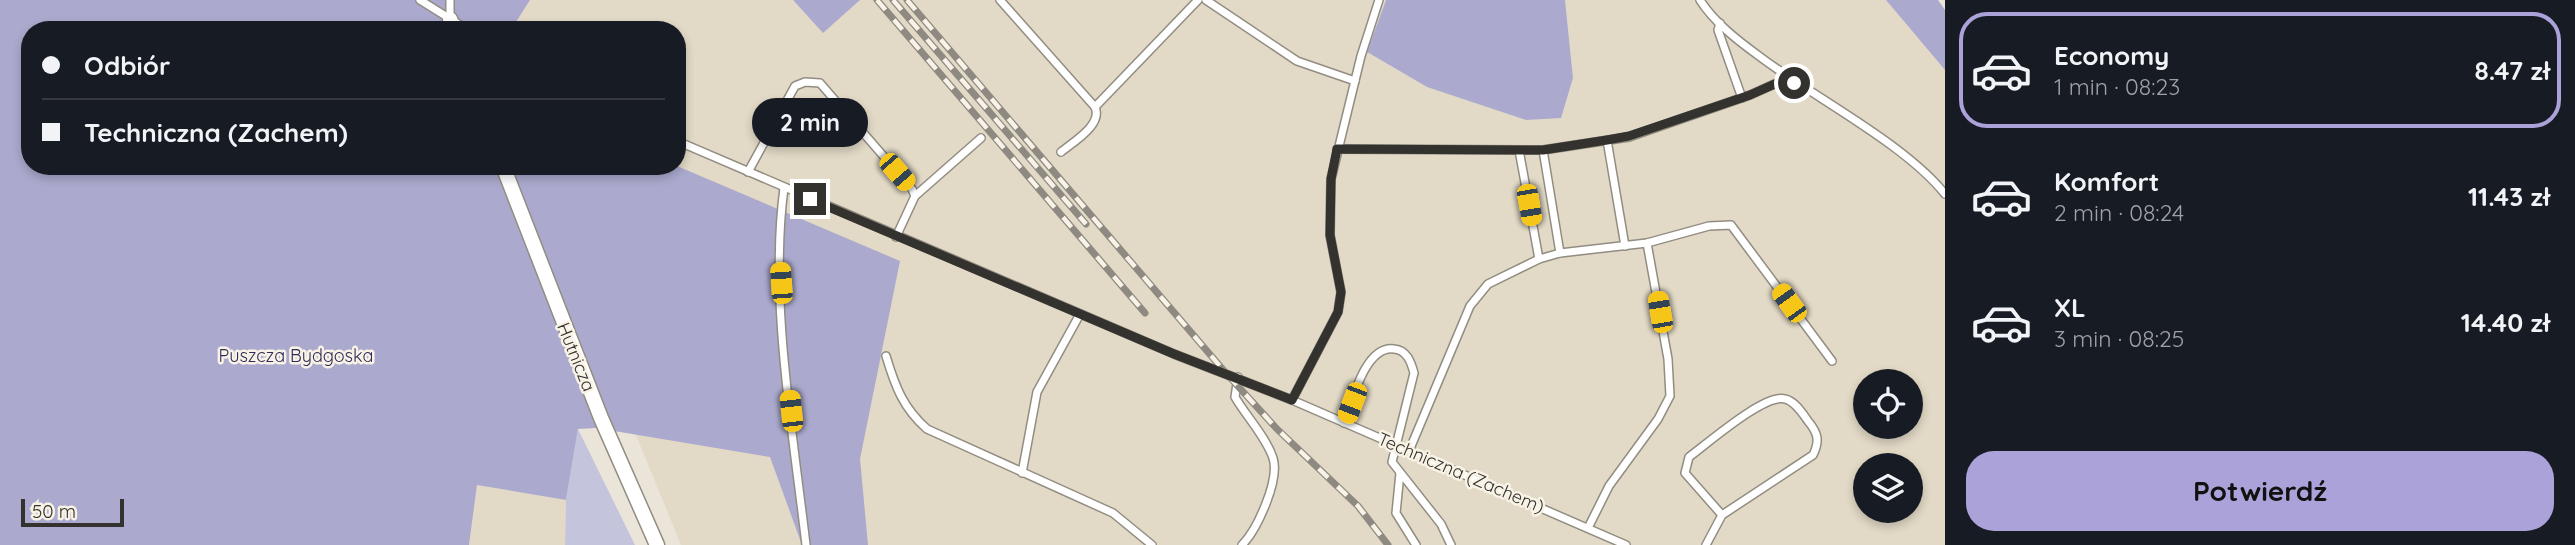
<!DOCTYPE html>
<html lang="pl">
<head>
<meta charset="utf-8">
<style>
  body { margin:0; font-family:Quicksand,sans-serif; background:#20242c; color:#f1f3f6; height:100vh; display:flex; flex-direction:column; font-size:26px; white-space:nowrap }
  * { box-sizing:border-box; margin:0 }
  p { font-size:23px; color:#9ea1a6 }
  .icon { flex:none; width:38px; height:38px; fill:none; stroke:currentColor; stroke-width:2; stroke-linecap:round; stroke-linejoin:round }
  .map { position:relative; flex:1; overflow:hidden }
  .drawer { display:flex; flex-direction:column; background:#171b24; width:630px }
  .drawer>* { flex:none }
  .guide { position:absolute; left:21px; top:21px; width:665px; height:154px; border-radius:28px; box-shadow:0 4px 10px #0003; display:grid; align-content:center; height:154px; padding:0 21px; background:#171b24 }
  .buttons { position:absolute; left:1853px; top:369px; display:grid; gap:14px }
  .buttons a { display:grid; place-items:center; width:70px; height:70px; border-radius:50%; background:#171b24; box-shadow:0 4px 10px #0003; font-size:35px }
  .scale { position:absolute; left:21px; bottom:18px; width:103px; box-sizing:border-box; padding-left:7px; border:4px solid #34322e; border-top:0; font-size:19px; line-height:24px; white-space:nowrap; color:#34322e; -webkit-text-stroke:5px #f8f3e6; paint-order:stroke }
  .end { position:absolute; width:32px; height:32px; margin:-16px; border:9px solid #34322e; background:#fff; box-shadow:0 0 0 4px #fff }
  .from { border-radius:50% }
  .bubble { position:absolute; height:49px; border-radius:24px; background:#171b24; box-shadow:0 4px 10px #0003; font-size:23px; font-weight:700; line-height:49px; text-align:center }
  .car { position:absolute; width:21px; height:42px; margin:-21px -10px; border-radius:9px; box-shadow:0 0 5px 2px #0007; background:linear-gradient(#f5c518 24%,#345 0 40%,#f5c518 0 76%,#345 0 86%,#f5c518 0) }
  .guide b { display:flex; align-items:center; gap:24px; height:66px; font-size:26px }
  .guide b+b { border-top:2px solid #363941 }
  .guide i { width:18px; height:18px; background:#f1f3f6 }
  ul { padding:12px 0 0; list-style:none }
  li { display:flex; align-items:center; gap:21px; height:116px; margin:0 14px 10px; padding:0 7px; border:4px solid transparent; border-radius:28px }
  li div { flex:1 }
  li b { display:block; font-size:26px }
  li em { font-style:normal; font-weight:700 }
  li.current { border-color:#aba2da }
  li>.icon { width:63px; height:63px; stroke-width:1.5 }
  .button { display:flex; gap:14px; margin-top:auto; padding:14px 21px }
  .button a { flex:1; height:80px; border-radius:28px; background:#aba2da; color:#111; font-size:28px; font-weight:700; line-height:80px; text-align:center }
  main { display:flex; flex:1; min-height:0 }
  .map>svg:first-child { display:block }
</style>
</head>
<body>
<main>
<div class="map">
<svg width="1945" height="545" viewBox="0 0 1945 545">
  <rect width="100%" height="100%" fill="#ebe5d9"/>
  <g fill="#e2d9c6" fill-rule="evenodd">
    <path d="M530,0h263l30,33 37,-33h526l-18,53 59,34 99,33 35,-3 12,-39 -8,-78h321l59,70v475h-1264l-155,-379h151v-136h-166zM1866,382h45v45h-45zM1866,466h45v45h-45z"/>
    <path d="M477,485l89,15 -1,45h-96z"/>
  </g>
  <path fill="#c5c4dd" d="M578,429l57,116h-70l1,-45z"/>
  <g fill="#abaace">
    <path d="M0,0h530l-19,30h-481v136h647l223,95 -40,198 8,86h-66l-32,-88 -174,-29 -18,1 -12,71 -89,-15 -8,60h-469z"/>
    <path d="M793,0h67l-37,33z"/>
    <path d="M1386,0h179l8,78 -12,40 -35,2 -99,-33 -60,-35z"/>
    <path d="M1886,0h52l7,10v60z"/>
  </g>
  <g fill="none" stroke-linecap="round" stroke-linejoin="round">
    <defs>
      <g id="lane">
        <path d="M420,0l48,30"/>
        <path d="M1000,0l95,107"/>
        <path d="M1206,0l91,61 58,20"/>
        <path d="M1700,0c14,22 37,40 59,56 54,41 145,87 186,138"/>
        <path d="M450,19v-19"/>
        <path d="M1720,23l-2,7 24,68"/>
        <path d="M1607,140l18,106"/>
        <path d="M677,141l497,213 118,46 334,145"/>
        <path d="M1337,149l206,1 17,103"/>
        <path d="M1519,150l20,109"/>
        <path d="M1543,150l86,-13 121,-42 38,-17"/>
        <path d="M1061,152c12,-10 42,-27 34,-45l103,-107"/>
        <path d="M748,172l47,-86 10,-4 15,1 92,106 3,7 -19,41"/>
        <path d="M784,188c-15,111 9,244 22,357"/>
        <path d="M915,196l66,-58"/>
        <path d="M886,356c9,30 17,52 41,73l186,84 39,32"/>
        <path d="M1238,377l-3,20c11,19 31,40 38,61 7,22 -16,72 -31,87"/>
        <path d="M1292,400l46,-88 3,-20 -11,-57 1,-56 30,-123 18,-56"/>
        <path d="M1344,423c8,-21 21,-78 50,-74 13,1 17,13 20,24l-22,89 49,62 10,21"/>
        <path d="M1409,451l61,-145 18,-22 51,-25 21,-6 87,-10 62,-17 22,-1 101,136"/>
        <path d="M1022,473l15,-81 43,-78"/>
        <path d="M1400,473l-4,40 20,32"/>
        <path d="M1588,528l21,-42 49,-67 12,-23 -2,-37 -21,-116"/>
        <path d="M1706,545l16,-30 91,-60c7,-14 5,-22 -5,-34 -5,-7 -13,-20 -23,-22 -20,-6 -78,45 -96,58l-4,16 37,42"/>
      </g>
      <g id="street">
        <path d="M450,19l4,11"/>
        <path d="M503,166l98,252 56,127"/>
      </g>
    </defs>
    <use href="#lane" stroke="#928d82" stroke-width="10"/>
    <use href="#street" stroke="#928d82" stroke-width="17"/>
    <use href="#lane" stroke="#fff" stroke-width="7"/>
    <use href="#street" stroke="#fff" stroke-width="14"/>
    <defs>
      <g id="rail">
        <path d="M877,0l268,313"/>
        <path d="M893,0l193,224"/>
        <path d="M907,0l318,372 52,57 81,77 30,39"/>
      </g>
    </defs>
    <use href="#rail" stroke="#8e8a82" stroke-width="7"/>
    <use href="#rail" stroke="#f8f3e6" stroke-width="4.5" stroke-dasharray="13" stroke-linecap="butt"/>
  </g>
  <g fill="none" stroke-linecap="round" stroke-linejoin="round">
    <path stroke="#34322e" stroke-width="9" d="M810,199l364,155 118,46 46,-88 3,-20 -11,-57 1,-56 6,-30 206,1 64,-10 22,-4 121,-41 38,-17 6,5"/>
  </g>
  <g text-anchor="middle" stroke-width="5" stroke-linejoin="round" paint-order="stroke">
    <g font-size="18" fill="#2f2a58" stroke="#f8f3e6">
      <text x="296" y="362">Puszcza Bydgoska</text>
    </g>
    <g font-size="18" fill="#34322e" stroke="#f8f3e6">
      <text transform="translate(576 357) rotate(68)" y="6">Hutnicza</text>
      <text transform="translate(1461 473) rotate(23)" y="6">Techniczna (Zachem)</text>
    </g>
  </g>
</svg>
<div class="buttons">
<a><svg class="icon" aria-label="locate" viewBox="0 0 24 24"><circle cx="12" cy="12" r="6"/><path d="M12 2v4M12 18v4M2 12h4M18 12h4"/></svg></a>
<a><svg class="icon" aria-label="layers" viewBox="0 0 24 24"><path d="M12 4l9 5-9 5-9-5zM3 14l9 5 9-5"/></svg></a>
</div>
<div class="scale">50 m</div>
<i class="end from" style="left:1794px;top:83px"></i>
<i class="end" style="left:810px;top:199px"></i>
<div class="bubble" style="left:752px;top:98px;width:116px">2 min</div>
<i class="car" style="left:897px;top:172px;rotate:139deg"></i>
<i class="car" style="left:1529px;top:205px;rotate:170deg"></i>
<i class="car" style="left:781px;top:283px;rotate:356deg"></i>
<i class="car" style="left:1789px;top:303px;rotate:324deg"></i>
<i class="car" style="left:1660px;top:312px;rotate:350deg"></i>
<i class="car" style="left:1352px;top:403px;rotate:201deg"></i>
<i class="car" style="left:791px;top:411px;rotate:354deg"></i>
<div class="guide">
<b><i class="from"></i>Odbiór</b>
<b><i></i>Techniczna (Zachem)</b>
</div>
</div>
<section class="drawer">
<ul>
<li class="current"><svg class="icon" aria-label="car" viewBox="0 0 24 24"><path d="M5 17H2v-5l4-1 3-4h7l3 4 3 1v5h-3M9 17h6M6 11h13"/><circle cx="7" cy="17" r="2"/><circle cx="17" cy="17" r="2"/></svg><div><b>Economy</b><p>1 min · 08:23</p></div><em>8.47 zł</em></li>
<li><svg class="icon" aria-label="car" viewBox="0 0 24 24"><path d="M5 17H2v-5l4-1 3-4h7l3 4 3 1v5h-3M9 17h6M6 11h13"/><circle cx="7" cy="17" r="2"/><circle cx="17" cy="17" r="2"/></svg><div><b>Komfort</b><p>2 min · 08:24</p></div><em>11.43 zł</em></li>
<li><svg class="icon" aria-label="car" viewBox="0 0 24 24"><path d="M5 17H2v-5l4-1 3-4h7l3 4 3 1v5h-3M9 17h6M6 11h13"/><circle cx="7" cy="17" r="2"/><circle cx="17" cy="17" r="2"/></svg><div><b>XL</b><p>3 min · 08:25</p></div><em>14.40 zł</em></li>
</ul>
<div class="button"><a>Potwierdź</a></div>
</section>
</main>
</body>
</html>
